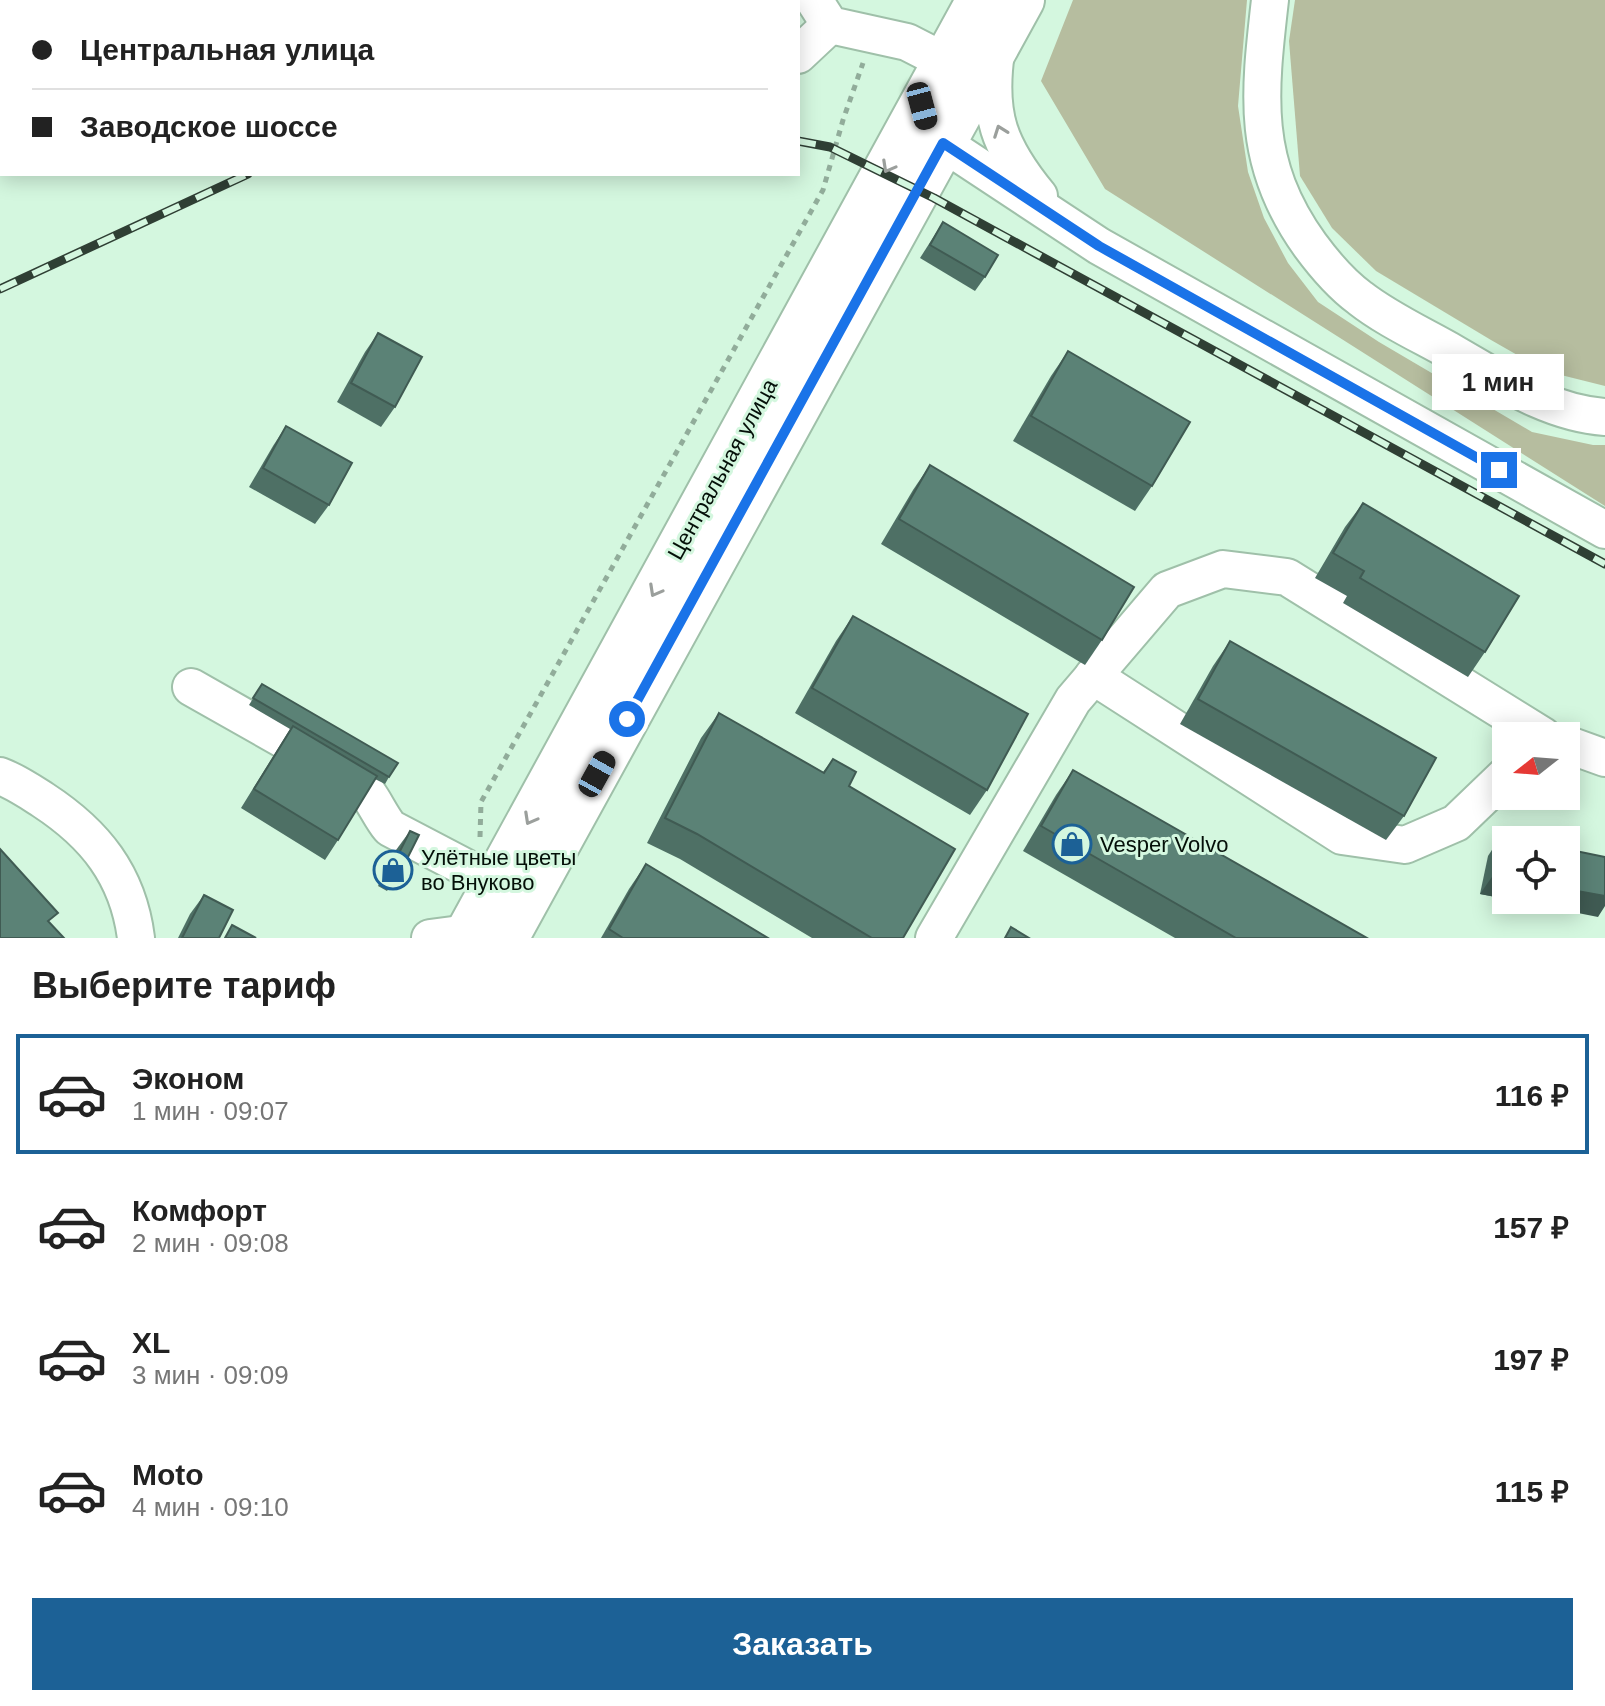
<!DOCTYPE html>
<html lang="ru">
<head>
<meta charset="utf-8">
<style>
  body { margin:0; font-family:Arial,sans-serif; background:#f2f2f2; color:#222; height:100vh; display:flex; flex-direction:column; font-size:30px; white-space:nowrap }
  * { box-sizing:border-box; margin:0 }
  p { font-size:26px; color:#767676 }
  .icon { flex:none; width:44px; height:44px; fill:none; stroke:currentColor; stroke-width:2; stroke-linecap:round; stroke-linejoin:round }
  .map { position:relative; height:938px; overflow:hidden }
  .side { display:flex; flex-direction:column; background:#fff; flex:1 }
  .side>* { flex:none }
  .hud { position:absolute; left:0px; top:0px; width:800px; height:176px; box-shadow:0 4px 20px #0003; display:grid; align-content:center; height:176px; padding:0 32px; background:#fff }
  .needle { width:52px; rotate:253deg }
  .controls { position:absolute; left:1492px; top:722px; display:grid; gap:16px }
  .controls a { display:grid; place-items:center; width:88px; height:88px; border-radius:0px; background:#fff; box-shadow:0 4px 20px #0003; font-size:40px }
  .end { position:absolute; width:36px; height:36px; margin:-18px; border:10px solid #1a73e8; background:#fff; box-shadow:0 0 0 4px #fff }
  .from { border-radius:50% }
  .bubble { position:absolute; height:56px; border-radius:0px; background:#fff; box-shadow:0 4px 20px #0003; font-size:26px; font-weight:700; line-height:56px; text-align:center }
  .car { position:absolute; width:24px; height:48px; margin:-24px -12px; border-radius:10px; box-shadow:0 0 6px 2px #0007; background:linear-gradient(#222 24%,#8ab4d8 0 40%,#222 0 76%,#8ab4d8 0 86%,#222 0) }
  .hud b { display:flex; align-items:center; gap:28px; height:76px; font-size:30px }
  .hud b+b { border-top:2px solid #e0e0e0 }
  .hud i { width:20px; height:20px; background:#222 }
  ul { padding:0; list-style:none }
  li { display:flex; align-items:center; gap:24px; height:120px; margin:0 16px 12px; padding:0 16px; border:4px solid transparent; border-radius:0px }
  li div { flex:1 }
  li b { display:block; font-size:30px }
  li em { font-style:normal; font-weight:700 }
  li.on { border-color:#1c6196 }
  li>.icon { width:72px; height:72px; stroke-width:1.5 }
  h2 { padding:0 32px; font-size:36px; line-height:96px }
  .primary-button { display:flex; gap:16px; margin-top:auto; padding:16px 32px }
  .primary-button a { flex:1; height:92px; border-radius:0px; background:#1c6196; color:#fff; font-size:32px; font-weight:700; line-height:92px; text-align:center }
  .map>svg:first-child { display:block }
</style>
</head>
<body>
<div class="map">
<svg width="1605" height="938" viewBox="0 0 1605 938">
  <rect width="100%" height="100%" fill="#d4f7df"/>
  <g fill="#b6bd9f">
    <path d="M1073,0h174l-9,106 10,66 16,46 24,45 30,39 61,40 153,90 61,13h12v61l-500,-317 -64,-108z"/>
    <path d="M1295,0h310v386l-60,-15 -54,-31 -115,-69 -44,-43 -32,-52 -11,-135z"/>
  </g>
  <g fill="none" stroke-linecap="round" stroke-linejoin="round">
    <defs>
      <g id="minor">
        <path d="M814,0l16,25 77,17 39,20"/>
        <path d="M1270,0c-11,95 -19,163 40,245 14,19 31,39 50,53 28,22 64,38 95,56 47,27 94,59 150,63"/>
        <path d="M996,52c-9,63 3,95 43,144"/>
        <path d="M798,55l32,-30"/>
        <path d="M926,123l17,20 156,103 506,284"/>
        <path d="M1093,676l249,160 63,9 51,-22 50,-48"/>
        <path d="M191,687l164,93c17,13 22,32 35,48l105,55"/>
        <path d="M1566,744l39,14"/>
        <path d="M0,776c16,6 29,15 43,24 52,34 85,75 93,138"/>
        <path d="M430,938l38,-5"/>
        <path d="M934,938l139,-238 94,-110 56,-21 64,8 256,159"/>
      </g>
      <g id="major">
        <path d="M465,938l514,-938"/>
        <path d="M506,938l516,-938"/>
      </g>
    </defs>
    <use href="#minor" stroke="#9fc0a9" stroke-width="40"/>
    <use href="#major" stroke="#9fc0a9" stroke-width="48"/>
    <path stroke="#91ac9a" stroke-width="5" stroke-dasharray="6 6" stroke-linecap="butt" d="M480,837l1,-35 342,-612 20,-70 20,-57"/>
    <use href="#minor" stroke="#fff" stroke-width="36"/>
    <use href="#major" stroke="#fff" stroke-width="44"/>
    <defs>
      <g id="rail">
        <path d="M798,141l32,6 104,51 671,366"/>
        <path d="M0,289l248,-115"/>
      </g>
    </defs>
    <use href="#rail" stroke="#2f3f34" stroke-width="9"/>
    <use href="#rail" stroke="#d4f7df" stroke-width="6" stroke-dasharray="18" stroke-linecap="butt"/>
  </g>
  <g fill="#4e7065">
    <path d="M943,222l42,55 -10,14 -55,-33z"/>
    <path d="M378,333l17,74 -14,20 -44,-25 28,-50z"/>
    <path d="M1068,351l84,135 -17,25 -122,-70 38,-65z"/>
    <path d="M286,426l43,79 -14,19 -66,-37 24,-41z"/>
    <path d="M930,465l172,175 -17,25 -204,-121 32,-54z"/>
    <path d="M1363,503l122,149 -17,25 -125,-74 4,-7 -32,-18 30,-51z"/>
    <path d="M853,616l134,174 -17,25 -175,-102 41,-72z"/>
    <path d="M1230,641l174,175 -18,24 -206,-116 33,-58z"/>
    <path d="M262,684l127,93 -4,7 -10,-5 -37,61 -13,20 -84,-52 49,-79 -41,-24z"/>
    <path d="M719,713l104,59 10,-13 16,27 54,152h-91l-132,-79 -33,-16 54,-105z"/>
    <path d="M1073,770l294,168h-192l-152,-87 33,-56z"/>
    <path d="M410,831l-9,40 -14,20 -9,-5 18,-36z"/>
    <path d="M1501,836l5,4v59l-26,-5 8,-38z"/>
    <path d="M646,864l122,74h-167l28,-49z"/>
    <path d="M204,895l15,43h-41l12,-24z"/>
  </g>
  <g fill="#405b53">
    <path d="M1494,874l12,3v22l-26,-5z"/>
    <path d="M1566,889l39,7v10l-7,11 -86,-17h54z"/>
  </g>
  <g fill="#5b8276" stroke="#405b53" stroke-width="2">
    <path d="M943,222l55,33 -13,22 -55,-32z"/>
    <path d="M378,333l44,24 -27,50 -44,-24z"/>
    <path d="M1068,351l122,71 -38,64 -121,-70z"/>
    <path d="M286,426l66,37 -23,42 -66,-37z"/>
    <path d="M930,465l204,122 -32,53 -203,-121z"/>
    <path d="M1363,503l156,93 -34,56 -125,-74 4,-7 -31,-18z"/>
    <path d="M853,616l175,98 -41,76 -175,-102z"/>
    <path d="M1230,641l206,117 -32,58 -206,-117z"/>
    <path d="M262,684l136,79 -9,14 -136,-79z"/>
    <path d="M719,713l105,60 9,-14 23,13 -7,14 106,63 -52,89h-31l-175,-104 -32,-16z"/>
    <path d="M293,726l84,50 -39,64 -84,-51z"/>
    <path d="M1073,770l294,168h-131l-195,-112z"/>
    <path d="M410,831l9,4 -18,36 -9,-4z"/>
    <path d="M1501,836l20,4h-15v37l-12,-3z"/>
    <path d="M0,849l58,64 -10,8 16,17h-64z"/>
    <path d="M1566,849l39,8v39l-39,-7z"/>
    <path d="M646,864l122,74h-145l-14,-9z"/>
    <path d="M204,895l29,15 -14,28h-37z"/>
    <path d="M232,925l24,13h-31z"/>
    <path d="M1011,927l18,11h-24z"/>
  </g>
  <defs><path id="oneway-chevron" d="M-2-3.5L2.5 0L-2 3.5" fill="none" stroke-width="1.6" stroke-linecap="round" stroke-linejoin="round" transform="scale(2)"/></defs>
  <g stroke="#9b9f9c">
    <use href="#oneway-chevron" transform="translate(1000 131) rotate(-110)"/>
    <use href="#oneway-chevron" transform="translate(888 167) rotate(119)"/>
    <use href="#oneway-chevron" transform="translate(655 591) rotate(119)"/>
    <use href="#oneway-chevron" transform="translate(530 819) rotate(119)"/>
  </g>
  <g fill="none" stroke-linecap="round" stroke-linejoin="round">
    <path stroke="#1a73e8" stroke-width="10" d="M627,719l316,-576 156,103 400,224"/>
  </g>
  <defs>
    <symbol id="shop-ring" viewBox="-11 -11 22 22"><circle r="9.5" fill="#d4f7df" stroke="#1c6196" stroke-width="1.5"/><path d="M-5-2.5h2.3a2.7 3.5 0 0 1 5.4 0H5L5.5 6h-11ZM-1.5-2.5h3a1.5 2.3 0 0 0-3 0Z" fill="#1c6196"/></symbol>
  </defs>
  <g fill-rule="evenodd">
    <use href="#shop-ring" x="1050" y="822" width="44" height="44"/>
    <use href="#shop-ring" x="371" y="848" width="44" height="44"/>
  </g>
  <g text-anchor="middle" stroke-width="6" stroke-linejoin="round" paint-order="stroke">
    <g font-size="22" fill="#040f08" stroke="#d4f7df">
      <text transform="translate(722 469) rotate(-61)" y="8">Центральная улица</text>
    </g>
    <g font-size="22" fill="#040f08" stroke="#d4f7df" text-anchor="start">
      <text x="1100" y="852">Vesper Volvo</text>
      <text x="421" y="865">Улётные цветы<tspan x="421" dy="25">во Внуково</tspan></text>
    </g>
  </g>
</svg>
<div class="controls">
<a><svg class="needle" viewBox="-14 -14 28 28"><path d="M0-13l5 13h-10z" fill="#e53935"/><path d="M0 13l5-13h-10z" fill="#767676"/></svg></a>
<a><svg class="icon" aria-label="locate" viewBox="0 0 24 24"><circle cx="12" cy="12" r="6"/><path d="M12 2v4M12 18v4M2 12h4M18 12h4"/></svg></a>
</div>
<i class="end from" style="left:627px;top:719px"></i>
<i class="end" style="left:1499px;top:470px"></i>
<div class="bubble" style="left:1432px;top:354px;width:132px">1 мин</div>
<i class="car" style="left:922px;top:106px;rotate:165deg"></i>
<i class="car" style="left:597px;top:774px;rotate:29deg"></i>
<div class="hud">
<b><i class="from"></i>Центральная улица</b>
<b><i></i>Заводское шоссе</b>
</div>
</div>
<section class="side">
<h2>Выберите тариф</h2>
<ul>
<li class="on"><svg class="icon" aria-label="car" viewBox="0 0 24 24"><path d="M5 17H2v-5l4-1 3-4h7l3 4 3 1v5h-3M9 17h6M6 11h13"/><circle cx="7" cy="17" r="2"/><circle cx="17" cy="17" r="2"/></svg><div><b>Эконом</b><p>1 мин · 09:07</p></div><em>116 ₽</em></li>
<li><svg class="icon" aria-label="car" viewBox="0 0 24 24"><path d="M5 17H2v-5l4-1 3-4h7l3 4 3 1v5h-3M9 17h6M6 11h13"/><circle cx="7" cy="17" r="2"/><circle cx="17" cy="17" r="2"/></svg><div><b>Комфорт</b><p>2 мин · 09:08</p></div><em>157 ₽</em></li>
<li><svg class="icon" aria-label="car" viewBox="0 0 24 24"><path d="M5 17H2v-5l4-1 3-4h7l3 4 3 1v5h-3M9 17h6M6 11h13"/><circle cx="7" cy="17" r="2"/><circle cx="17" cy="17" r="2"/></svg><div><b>XL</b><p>3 мин · 09:09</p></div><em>197 ₽</em></li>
<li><svg class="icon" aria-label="car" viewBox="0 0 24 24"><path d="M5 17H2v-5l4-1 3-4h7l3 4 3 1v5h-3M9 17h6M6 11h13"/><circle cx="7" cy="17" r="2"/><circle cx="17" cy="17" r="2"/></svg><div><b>Moto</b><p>4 мин · 09:10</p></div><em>115 ₽</em></li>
</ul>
<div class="primary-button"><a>Заказать</a></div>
</section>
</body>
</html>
